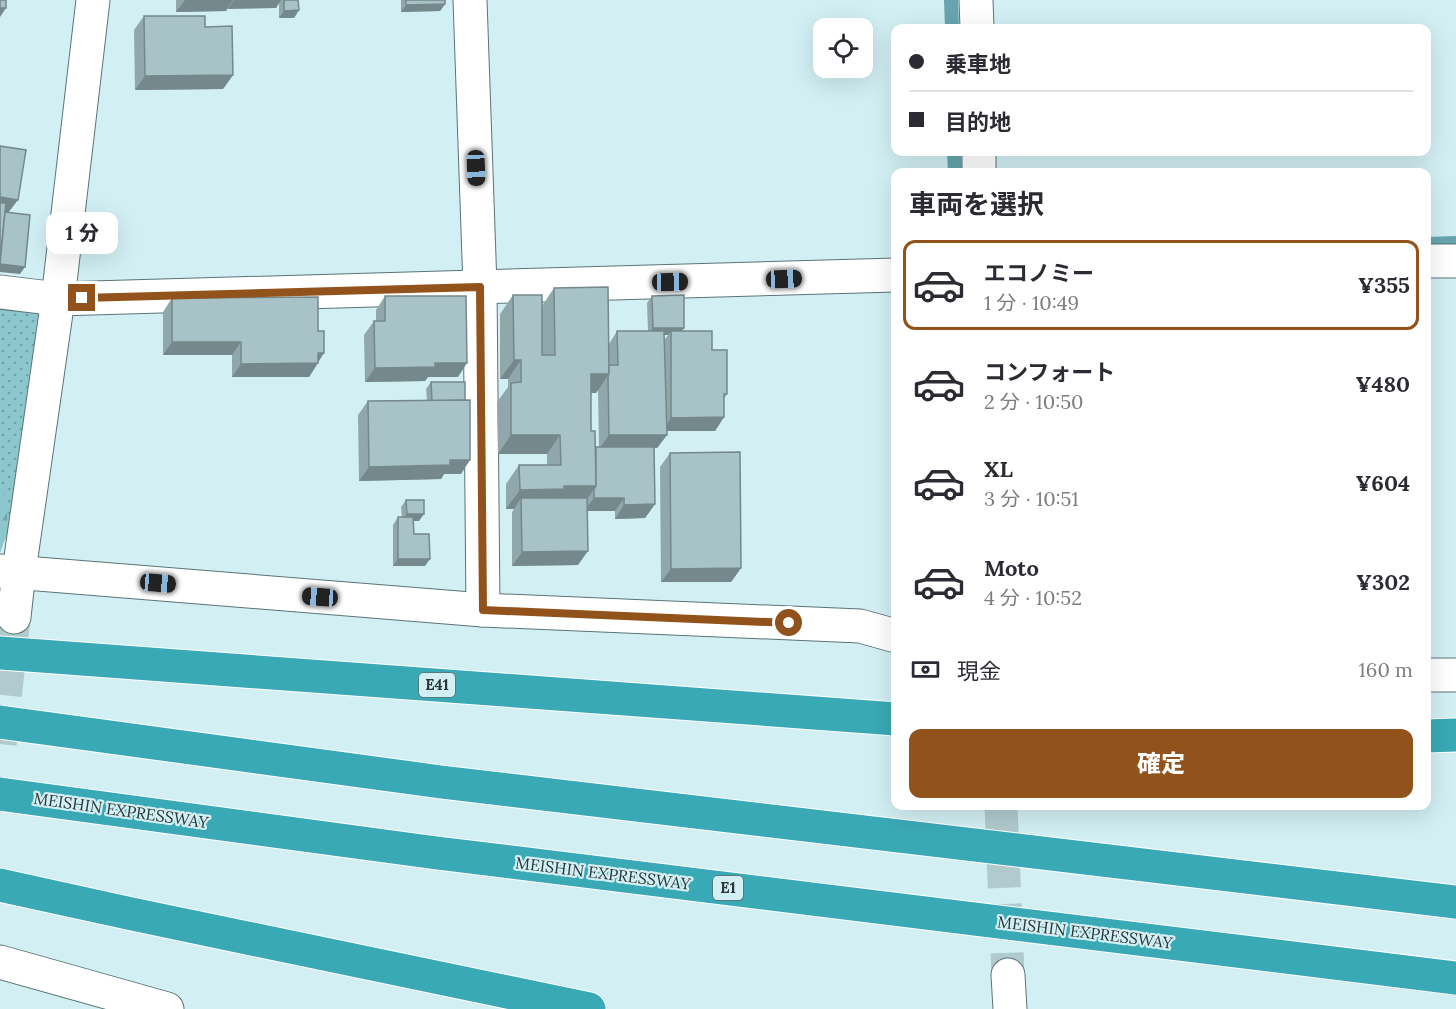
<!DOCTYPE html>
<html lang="ja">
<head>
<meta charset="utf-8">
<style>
  body { margin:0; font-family:Lora,"Noto Sans JP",serif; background:#f2f2f3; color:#2b2b33; height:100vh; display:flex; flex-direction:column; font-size:22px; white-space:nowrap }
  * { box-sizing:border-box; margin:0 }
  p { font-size:20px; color:#7c7c81 }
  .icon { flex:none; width:33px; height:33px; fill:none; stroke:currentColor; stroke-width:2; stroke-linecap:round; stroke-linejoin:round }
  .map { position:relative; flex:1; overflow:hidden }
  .side { position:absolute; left:891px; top:168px; width:540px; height:642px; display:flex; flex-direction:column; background:#fff; border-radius:12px; box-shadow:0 6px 24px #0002 }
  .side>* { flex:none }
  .top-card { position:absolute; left:891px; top:24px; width:540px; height:132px; border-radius:12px; box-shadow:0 6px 24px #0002; display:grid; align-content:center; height:132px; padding:0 18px; background:#fff }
  .buttons { position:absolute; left:813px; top:18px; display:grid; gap:12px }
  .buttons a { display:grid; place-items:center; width:60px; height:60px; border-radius:12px; background:#fff; box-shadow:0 6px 24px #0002; font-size:30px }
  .end { position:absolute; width:27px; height:27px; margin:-14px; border:8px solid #92521b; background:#fff; box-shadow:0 0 0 3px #fff }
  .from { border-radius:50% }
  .bubble { position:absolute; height:42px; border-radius:12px; background:#fff; box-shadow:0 6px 24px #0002; font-size:20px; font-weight:800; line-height:42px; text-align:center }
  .car { position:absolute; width:18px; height:36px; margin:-18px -9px; border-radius:8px; box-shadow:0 0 4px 2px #0007; background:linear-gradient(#222 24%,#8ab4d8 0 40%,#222 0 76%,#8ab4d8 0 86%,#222 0) }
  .top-card b { display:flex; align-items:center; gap:21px; height:57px; font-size:22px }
  .top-card b+b { border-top:2px solid #e1e1e2 }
  .top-card i { width:15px; height:15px; background:#2b2b33 }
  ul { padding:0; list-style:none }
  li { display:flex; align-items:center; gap:18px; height:90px; margin:0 12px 9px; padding:0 6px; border:3px solid transparent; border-radius:12px }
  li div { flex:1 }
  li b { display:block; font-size:22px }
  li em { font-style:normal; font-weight:800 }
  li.selected { border-color:#92521b }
  li>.icon { width:54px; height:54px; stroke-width:1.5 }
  h2 { padding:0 18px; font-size:27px; line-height:72px }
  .pay { display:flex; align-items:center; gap:15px; height:66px; padding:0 18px; font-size:22px }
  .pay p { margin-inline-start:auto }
  .cta { display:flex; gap:12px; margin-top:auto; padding:12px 18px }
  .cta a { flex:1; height:69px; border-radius:12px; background:#92521b; color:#fff; font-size:24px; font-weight:800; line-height:69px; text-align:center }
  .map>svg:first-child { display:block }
</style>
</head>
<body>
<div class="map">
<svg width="1456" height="1009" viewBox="0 0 1456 1009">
  <defs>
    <pattern id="grass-dots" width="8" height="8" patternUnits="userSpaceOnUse" patternTransform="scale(1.5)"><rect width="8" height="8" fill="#8dc7ce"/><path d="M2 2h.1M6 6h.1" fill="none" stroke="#73a2a8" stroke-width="1.8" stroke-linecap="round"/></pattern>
    <pattern id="forest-firs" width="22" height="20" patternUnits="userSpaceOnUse" patternTransform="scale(1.5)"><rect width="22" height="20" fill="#8dc7ce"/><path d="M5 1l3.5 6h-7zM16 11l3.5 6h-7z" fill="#73a2a8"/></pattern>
  </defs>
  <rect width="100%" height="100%" fill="#d2eff3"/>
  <path fill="url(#grass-dots)" d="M0,302l49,4 -33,233h-16z"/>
  <path fill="url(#forest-firs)" d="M0,491l6,6 2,34 -8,22z"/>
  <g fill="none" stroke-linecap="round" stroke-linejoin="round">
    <g stroke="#66a5ad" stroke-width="14">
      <path d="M951,0l1,28"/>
      <path d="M954,152l1,20"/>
      <path d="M1426,244l30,-1"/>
    </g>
    <g stroke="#b0cacd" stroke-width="33" stroke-dasharray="33 16" stroke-linecap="butt">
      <path d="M0,744l14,-127"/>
      <path d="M1001,806l7,169"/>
    </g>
    <defs>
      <g id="minor">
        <path d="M470,0l10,287 3,323"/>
        <path d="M976,0l1,28"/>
        <path d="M979,152v20"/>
        <path d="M1426,261h30"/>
        <path d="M0,292l58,7 838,-24"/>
        <path d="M0,571l483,39 377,16 36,10"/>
        <path d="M14,617l5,-46 39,-272 35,-299"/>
        <path d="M1426,675h30"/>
        <path d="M0,962l167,47"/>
        <path d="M1008,975l2,34"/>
      </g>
      <g id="highway">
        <path d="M0,653l896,66"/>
        <path d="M1426,736l30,-1"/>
        <path d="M0,885l132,29 457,95"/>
      </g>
    </defs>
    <use href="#minor" stroke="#5a7477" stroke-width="35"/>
    <use href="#highway" stroke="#fff" stroke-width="35"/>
    <use href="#minor" stroke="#fff" stroke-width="33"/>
    <use href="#highway" stroke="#3aa9b6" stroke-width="33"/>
    <defs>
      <g id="highway-bridge">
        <path d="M0,722l441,60 1015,120"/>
        <path d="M0,794l437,59 1019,125"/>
      </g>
    </defs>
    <use href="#highway-bridge" stroke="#fff" stroke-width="35" stroke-linecap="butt"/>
    <use href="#highway-bridge" stroke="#3aa9b6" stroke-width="33"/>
  </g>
  <g fill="#90a8ab" fill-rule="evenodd">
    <path d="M176,0h122l1,10 -5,8h-15v-15l-3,5h-48l-2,3 -50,1z"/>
    <path d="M401,0h44v4l-5,7 -39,1z"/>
    <path d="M144,16l61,11 28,48 -10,14 -88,1 -1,-60z"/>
    <path d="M554,288l55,56 8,-13h31l-1,-28 5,-7 32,32 -2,3 30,19 15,44 -3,5v18l-9,14h-49l1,4 -10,13h-3l1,56 -10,14 -30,1v-8h-28l-9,54 -66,1v-54l2,-3h-8v-25l13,-19h28v-11h-49l-1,-52 11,-15v-8h-8v-65l13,-19 29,11zM664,335h4l-4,6zM598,390l1,57h-3l-5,-16v-38h5z"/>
    <path d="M385,296l73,81h-30l-3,4 -60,1 -1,-47 10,-14h2v-11z"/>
    <path d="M172,298l146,63v2l-9,14h-77v-22h-69v-43z"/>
    <path d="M431,382l30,92h-17l-3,5 -82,2 -1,-66 10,-14h59l-1,-12z"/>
    <path d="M670,453l71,115 -10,14h-70l-1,-115z"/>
    <path d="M406,500l13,21h-6l1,13 11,32h-32v-41l5,-8h4l-1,-10z"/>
  </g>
  <g fill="#75888b">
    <path d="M185,0h48l-7,11 -50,1z"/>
    <path d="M234,0h47l-5,8 -48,1z"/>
    <path d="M445,4l-5,7 -39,1 5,-7z"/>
    <path d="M0,8h6l-6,9z"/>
    <path d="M299,10l-5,8h-15l5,-7z"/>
    <path d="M233,75l-10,14 -88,1 10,-14z"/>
    <path d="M0,197l18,3 -10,13 -8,-1z"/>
    <path d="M0,264l25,3 -5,7 -20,-2z"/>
    <path d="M653,328h31l-5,7 -8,-4 -3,4h-20z"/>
    <path d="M172,342h69l-9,13h-69z"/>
    <path d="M318,353h6l-15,24h-77l9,-13z"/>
    <path d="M514,360h7l-13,19h-8z"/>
    <path d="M435,363h32l-9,14h-30l-3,4 -60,1 10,-14z"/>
    <path d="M591,374h18l-13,19h-19z"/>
    <path d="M724,417l-9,14h-53l9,-13z"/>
    <path d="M511,435h49l-13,19h-49z"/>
    <path d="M609,435h58l-10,13 -58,1z"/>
    <path d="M450,460h20l-9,14h-17l-3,5 -82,2 10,-14z"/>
    <path d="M564,486h32l-13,19 -62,-7 -7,11h-8l14,-19z"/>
    <path d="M594,498h30l-9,13h-31z"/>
    <path d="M655,504l-10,14 -30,1 9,-14z"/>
    <path d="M407,514h17l-5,7h-17z"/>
    <path d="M588,551l-10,14 -66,1 10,-14z"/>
    <path d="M398,559h32l-5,7h-32z"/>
    <path d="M741,568l-10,14h-70l10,-13z"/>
  </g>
  <g fill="#a7c3c7" stroke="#75888b" stroke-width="1.5">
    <rect x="0" y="0" width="6" height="8"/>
    <path d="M284,0h14l1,10 -15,1z"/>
    <path d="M406,0h39v4l-39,1z"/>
    <path d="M144,16h61v11l27,-1 1,49 -88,1z"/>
    <path d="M0,146l26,4 -8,50 -18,-3z"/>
    <path d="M0,203h6l-6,58z"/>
    <path d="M5,212l25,3 -5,52 -25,-3z"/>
    <path d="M608,287l1,87h-18v57h4l1,55h-32v3l-44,1 -1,-25h42l-1,-30h-49v-52l10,-1v-22h-7l-1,-65h29v60h13l-1,-67z"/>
    <path d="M684,295v33h-31l-1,-32z"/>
    <path d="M385,296h81l1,67h-32v4l-60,1 -1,-47h11z"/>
    <path d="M318,297v34h6v22h-6v10l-77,1v-22h-69v-44z"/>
    <path d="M617,331h47l3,104h-58l-1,-59 1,-2v-9h9z"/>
    <path d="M671,331h41v19h15v44h-3v23l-53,1z"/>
    <path d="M431,382h34v18l-33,1z"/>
    <path d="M470,400v60h-20v5l-81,2 -1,-66z"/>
    <path d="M596,447h58l1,57 -31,1v-7h-30v-9l2,-3z"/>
    <path d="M740,452l1,116 -70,1 -1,-116z"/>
    <path d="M521,498h66l1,53 -66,1z"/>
    <path d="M406,500h18v14h-17z"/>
    <path d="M398,517h15l1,17h15l1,25h-32z"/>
  </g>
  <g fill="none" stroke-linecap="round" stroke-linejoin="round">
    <path stroke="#92521b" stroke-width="8" d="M82,298l398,-11 3,323 306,13"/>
  </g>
  <g text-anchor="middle" stroke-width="4.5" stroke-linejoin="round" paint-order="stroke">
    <g fill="#d2eff3" stroke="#5c6d6f" stroke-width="1.5">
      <rect x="419" y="673" width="36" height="24" rx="4.5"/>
      <rect x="713" y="876" width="30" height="24" rx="4.5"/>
    </g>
    <g font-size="15" font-weight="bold" fill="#293536">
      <text x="437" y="690">E41</text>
      <text x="728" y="893">E1</text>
    </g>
    <g font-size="16" fill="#293536" stroke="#d2eff3">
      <text transform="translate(121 810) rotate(8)" y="6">MEISHIN EXPRESSWAY</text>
      <text transform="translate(603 873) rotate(7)" y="6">MEISHIN EXPRESSWAY</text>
      <text transform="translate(1085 932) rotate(7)" y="6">MEISHIN EXPRESSWAY</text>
    </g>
  </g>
</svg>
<div class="buttons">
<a><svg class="icon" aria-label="locate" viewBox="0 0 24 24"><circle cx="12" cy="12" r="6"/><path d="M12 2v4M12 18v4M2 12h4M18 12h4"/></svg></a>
</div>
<i class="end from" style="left:789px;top:623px"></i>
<i class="end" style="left:82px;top:298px"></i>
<div class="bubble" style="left:46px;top:212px;width:72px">1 分</div>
<i class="car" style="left:476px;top:168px;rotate:178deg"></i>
<i class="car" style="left:784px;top:279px;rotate:88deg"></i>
<i class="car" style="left:670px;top:282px;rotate:89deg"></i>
<i class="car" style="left:158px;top:583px;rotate:95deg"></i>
<i class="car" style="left:320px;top:597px;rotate:274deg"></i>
<div class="top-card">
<b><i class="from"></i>乗車地</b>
<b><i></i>目的地</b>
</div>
<section class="side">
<h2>車両を選択</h2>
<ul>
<li class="selected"><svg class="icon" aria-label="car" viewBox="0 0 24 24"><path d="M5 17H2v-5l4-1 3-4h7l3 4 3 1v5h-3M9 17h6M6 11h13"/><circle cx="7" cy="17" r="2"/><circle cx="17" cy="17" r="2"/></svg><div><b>エコノミー</b><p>1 分 · 10:49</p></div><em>¥355</em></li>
<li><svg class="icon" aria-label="car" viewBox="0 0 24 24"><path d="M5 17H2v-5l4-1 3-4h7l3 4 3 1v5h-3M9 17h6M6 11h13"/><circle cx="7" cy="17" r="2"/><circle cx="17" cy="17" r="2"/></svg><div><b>コンフォート</b><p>2 分 · 10:50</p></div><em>¥480</em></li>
<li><svg class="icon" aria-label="car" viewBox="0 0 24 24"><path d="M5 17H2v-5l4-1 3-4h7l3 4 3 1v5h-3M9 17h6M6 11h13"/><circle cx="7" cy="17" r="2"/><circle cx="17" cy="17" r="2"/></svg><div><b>XL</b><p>3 分 · 10:51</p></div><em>¥604</em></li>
<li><svg class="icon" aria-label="car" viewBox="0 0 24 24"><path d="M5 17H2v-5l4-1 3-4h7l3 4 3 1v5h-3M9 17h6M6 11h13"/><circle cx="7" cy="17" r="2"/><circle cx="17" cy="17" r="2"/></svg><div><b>Moto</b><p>4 分 · 10:52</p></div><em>¥302</em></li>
</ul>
<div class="pay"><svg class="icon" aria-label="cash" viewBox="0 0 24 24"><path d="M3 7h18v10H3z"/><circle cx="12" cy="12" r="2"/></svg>現金<p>160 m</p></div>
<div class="cta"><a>確定</a></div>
</section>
</div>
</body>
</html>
